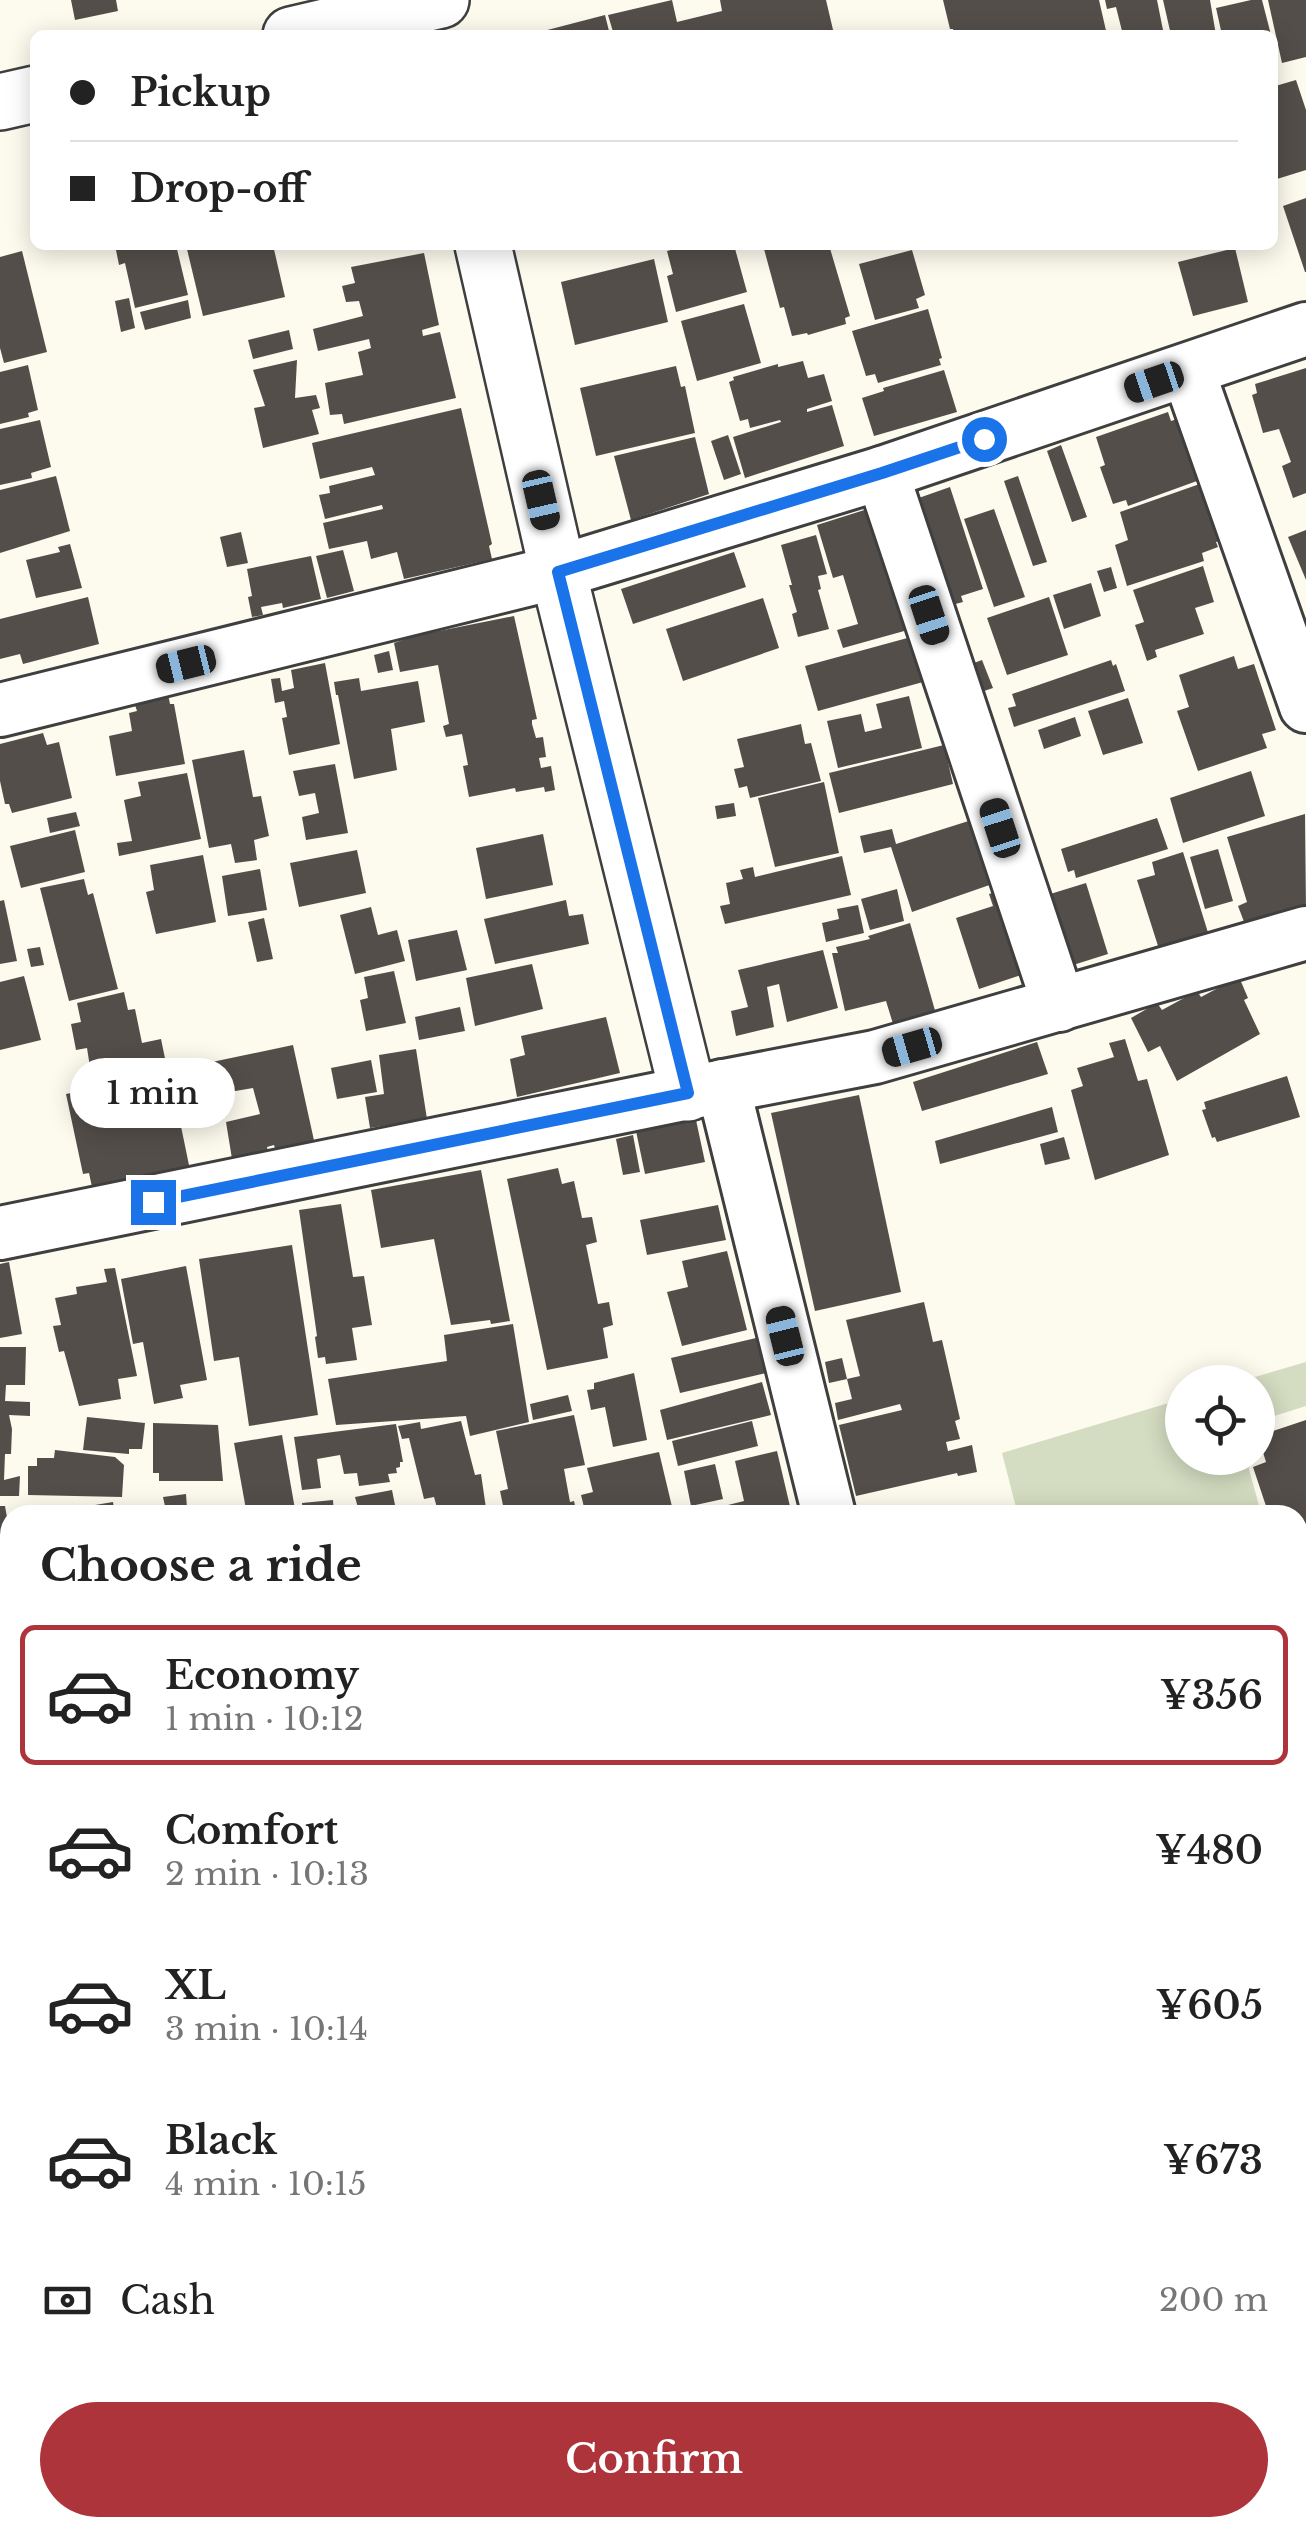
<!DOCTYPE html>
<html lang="en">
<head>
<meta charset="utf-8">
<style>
  body { margin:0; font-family:"Libre Baskerville",serif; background:#f2f2f2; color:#222; height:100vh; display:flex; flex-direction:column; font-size:38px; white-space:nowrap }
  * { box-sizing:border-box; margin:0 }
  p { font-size:32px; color:#767676 }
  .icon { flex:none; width:55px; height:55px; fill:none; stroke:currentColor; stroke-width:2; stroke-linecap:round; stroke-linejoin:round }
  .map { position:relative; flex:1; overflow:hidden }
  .side { position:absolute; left:0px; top:1505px; width:1308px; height:1032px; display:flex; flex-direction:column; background:#fff; border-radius:30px 30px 0 0; box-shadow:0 5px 25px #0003 }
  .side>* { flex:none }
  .hud { position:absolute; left:30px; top:30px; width:1248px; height:220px; border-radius:15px; box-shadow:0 5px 25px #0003; display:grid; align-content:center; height:220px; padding:0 40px; background:#fff }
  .controls { position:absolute; left:1165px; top:1365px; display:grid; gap:20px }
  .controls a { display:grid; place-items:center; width:110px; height:110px; border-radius:50%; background:#fff; box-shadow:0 5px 25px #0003; font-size:50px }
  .end { position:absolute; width:45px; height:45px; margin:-22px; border:12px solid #1a73e8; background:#fff; box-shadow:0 0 0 5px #fff }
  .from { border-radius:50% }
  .bubble { position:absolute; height:70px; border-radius:35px; background:#fff; box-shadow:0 5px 25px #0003; font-size:32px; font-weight:600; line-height:70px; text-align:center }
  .car { position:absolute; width:30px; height:60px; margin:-30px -15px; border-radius:12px; box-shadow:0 0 8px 2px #0007; background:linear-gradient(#222 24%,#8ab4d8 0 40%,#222 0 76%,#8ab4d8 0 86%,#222 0) }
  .hud b { display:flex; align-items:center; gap:35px; height:95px; font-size:38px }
  .hud b+b { border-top:2px solid #e0e0e0 }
  .hud i { width:25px; height:25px; background:#222 }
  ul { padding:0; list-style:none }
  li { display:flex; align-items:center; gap:30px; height:140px; margin:0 20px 15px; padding:0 20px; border:5px solid transparent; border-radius:15px }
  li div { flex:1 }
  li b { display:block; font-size:38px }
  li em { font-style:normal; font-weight:600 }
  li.on { border-color:#ac343a }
  li>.icon { width:90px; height:90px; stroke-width:1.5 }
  h2 { padding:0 40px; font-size:45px; line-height:120px }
  .pay { display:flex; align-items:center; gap:25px; height:110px; padding:0 40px; font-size:38px }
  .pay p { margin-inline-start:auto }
  .cta { display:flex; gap:20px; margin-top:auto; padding:20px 40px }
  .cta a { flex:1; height:115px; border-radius:60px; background:#ac343a; color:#fff; font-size:40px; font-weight:600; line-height:115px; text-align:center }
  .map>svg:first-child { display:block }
</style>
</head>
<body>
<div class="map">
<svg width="1306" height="2537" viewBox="0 0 1306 2537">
  <rect width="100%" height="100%" fill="#fdfaee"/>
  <path fill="#b5d29c" d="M10,1971v395l-10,3v-394z"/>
  <g fill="#d4dcc1">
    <path d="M1306,1362v44l-48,15v-39h-20z"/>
    <path d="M1182,1399v59h64l15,55 -6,2h-237l-16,-62z"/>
  </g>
  <g fill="#544e4a">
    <path d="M71,0h45l2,11 -43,9z"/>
    <path d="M672,0l5,22 45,-11 -2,-11h106l8,34 -50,1 -1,-5 -7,1 1,4h-163l-6,-20z"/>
    <path d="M943,0h156l8,35h-153l-1,-6h-3z"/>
    <path d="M1105,0h52l7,35h-41l-7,-28 -9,2z"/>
    <path d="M1163,0h47l6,35h-45z"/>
    <path d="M1251,0h11l9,35h-49l-6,-27z"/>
    <path d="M1268,0h38v57l-24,6z"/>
    <path d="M605,15l5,20h-77l-1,-1z"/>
    <path d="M1296,80l10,30v60l-29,9 -5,-15v-77z"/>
    <path d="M1306,198v74h-1l-22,-66z"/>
    <path d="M115,245h61l12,50 -53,13 -10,-45 -6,2z"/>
    <path d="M186,245h87l12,52 -82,19z"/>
    <path d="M690,245h44l13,47 -71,20 -9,-36 6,-2 -6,-23z"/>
    <path d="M777,245h52l21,71 -5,2 1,6 -38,11 -1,-2 -15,3 -8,-29 -4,1 -16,-59z"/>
    <path d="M1235,248l13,54 -55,14 -15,-54z"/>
    <path d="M912,250l13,45 -9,4 3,9 -44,12 -16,-56z"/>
    <path d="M22,251l25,101 -43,11 -4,-15v-91z"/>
    <path d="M424,253l15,72 -17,5 1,6 17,-4 16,66 -112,26 -2,-10 -12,1 -5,-32 38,-8 -5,-23 13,-4 -2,-9 -51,12 -5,-22 50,-13 -4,-15 -13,1 -4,-16 13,-3 -4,-16z"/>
    <path d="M654,259l14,63 -93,23 -14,-63z"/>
    <path d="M129,298l6,30 -14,4 -6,-31z"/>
    <path d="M188,300l3,18 -46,12 -5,-18z"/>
    <path d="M744,304l17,59 -64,18 -16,-60z"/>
    <path d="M928,309l14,49 -3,1 2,6 -63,18 -3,-9 -9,2 -14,-45z"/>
    <path d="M289,330l4,19 -40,10 -5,-19z"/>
    <path d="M297,360l-2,38 21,-3 4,13 -8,2 7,24 -56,14 -9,-40 11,-2 -12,-36z"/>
    <path d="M803,361l5,17 16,-4 8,27 -25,8v3l25,-7 12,41 -99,32 -12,-41 48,-15 -1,-2 -30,8 -2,-9 -8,2 -11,-39 5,-2 -1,-3 45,-13v3z"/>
    <path d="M28,365l10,45 -10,3 1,4 -29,7v-52z"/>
    <path d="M676,366l5,21 4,-1 10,47 -99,23 -16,-68z"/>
    <path d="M1306,368v125l-13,5 -11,-32 9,-4 -12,-33 -16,4 -11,-38 5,-2 -2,-9z"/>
    <path d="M944,370l13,42 -83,24 -12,-38 22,-7 -1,-3z"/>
    <path d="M461,408l31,136 -3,2 3,13 -88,20 -7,-27 -26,7 -4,-18 -38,8 -6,-26 60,-14 -1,-4 -57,14 -6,-24 11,-2 -1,-7 46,-11 -3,-8 -52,12 -8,-36z"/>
    <path d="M1168,412l3,9 15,-5 22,61 -80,29 -2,-6 -13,4 -13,-37 5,-2 -9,-28z"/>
    <path d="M40,420l11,47 -20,6 1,5 -32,7v-56z"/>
    <path d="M728,435l13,39 -17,6 -13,-39z"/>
    <path d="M695,437l14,57 -78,26 -17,-64z"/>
    <path d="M1061,445l26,72 -15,5 -25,-71z"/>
    <path d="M56,476l14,55 -70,22v-63z"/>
    <path d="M1018,476l29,86 -14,4 -29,-85z"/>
    <path d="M1211,480l14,59 -9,3 2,5 -16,6 2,8 -77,25 -12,-41 13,-5 -8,-28z"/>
    <path d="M950,487l33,102 -22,7 2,6 -15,4 -35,-106z"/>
    <path d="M877,506l38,122 -72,20 -6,-18 21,-6 -15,-49 -10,3 -16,-53z"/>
    <path d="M994,509l31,88 -31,10 -30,-88z"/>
    <path d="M1306,530v50l-18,-43z"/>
    <path d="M241,532l7,31 -21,4 -7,-30z"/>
    <path d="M816,535l11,39 -9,2 3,13 -3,1 11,39 -31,8 -6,-23 5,-2 -8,-27h3l-11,-40z"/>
    <path d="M70,544l12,44 -46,10 -10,-38 34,-8 -2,-5z"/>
    <path d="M343,550l11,41 -27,7 -11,-42z"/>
    <path d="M734,552l12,35 -113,37 -12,-35z"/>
    <path d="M311,556l10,43 -38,9 -1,-5 -21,4 2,8 -11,2 -4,-20 4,-1 -5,-27z"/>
    <path d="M1203,566l11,36 -19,6 9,26 -49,16 2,7 -10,4 -12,-36 9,-3 -11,-32z"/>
    <path d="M1111,567l6,21 -13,4 -7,-21z"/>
    <path d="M1091,583l10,33 -37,13 -11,-34z"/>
    <path d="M88,597l11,47 -76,20 -3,-10 -20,5v-40z"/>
    <path d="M1049,597l19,58 -61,20 -20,-57z"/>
    <path d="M763,598l16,50 -96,33 -17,-52z"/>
    <path d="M514,616l23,103 -5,1v4l4,14 7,-1 3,20 -7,1 2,10 10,-2 4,24 -10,2 -1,-5 -28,5 -1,-4 -46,9 -6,-31 5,-1 -6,-31 -16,3 -3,-11 6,-2 -11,-59 -38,7 -6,-29 20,-7z"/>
    <path d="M911,637l12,45 -105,29 -13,-45z"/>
    <path d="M389,651l4,19 -15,3 -4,-18z"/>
    <path d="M1234,656l4,13 16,-5 22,66 -14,4 5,14 -69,23 -21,-60 12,-4 -10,-32z"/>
    <path d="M982,660l11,28 -18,6 -9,-28z"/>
    <path d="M1111,660l2,6 3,-2 9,27 -111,36 -6,-19 8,-2 -4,-12z"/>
    <path d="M325,663l15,81 -51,11 -7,-37 5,-1 -3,-16 -9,2 -4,-24 9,-1 2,13 12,-3 -3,-18z"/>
    <path d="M359,678l2,13 57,-10 7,41 -34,7 6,41 -43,9 -16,-84h-2l-2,-13z"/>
    <path d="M168,694l2,10h4l11,60 -69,12 -7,-40 23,-5 -3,-18 8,-2 -3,-9z"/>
    <path d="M909,696l13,52 -84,20 -11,-47 34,-7 4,18 17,-4 -6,-24z"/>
    <path d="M1128,698l15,45 -40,12 -15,-44z"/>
    <path d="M1075,717l6,19 -37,13 -6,-19z"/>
    <path d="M801,724l4,20 6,-1 10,38 -71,17 -3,-12 -8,2 -5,-19 10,-2 -7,-28z"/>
    <path d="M43,733l4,12 12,-3 13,56 -60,15 -3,-9h-4l-5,-23v-37z"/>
    <path d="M944,745l9,39 -114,29 -10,-40z"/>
    <path d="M244,750l9,47 8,-1 8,40 -15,4 3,20 -22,3 -4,-19 -22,4 -17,-88z"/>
    <path d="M335,764l13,69 -42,7 -4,-23 17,-4 -4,-20 -16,3 -6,-25z"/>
    <path d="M1251,771l14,45 -82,27 -13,-45z"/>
    <path d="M187,773l14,66 -82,17 -2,-13 15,-2 -8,-41 17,-4 -3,-14z"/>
    <path d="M824,782l15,71 -64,14 -17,-69z"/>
    <path d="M734,803l2,13 -19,3 -2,-13z"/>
    <path d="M76,812l4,14 -30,7 -3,-15z"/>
    <path d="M1305,814l1,96 -60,17 -8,-21 9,-4 -20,-65z"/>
    <path d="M978,818l23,63 -89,31 -21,-65 -27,6 -4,-17 32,-7 4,15z"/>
    <path d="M1157,818l11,31 -92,29 -2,-8 -6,2 -7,-23z"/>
    <path d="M75,830l10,42 -64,16 -11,-42z"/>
    <path d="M543,834l10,51 -67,14 -10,-51z"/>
    <path d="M1218,849l15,52 -28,8 -15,-52z"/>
    <path d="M357,850l9,43 -67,14 -9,-44z"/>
    <path d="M1183,852l27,87 -51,10 -22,-69 18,-5 -3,-13z"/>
    <path d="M203,855l13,67 -60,12 -10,-42 8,-2 -4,-25z"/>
    <path d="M842,856l9,39 -126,29 -5,-18 10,-2 -4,-21 17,-4 -3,-9 13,-3 2,10z"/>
    <path d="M260,869l7,41 -39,6 -6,-40z"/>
    <path d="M84,879l4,16 5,-2 25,96 -49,12 -29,-113z"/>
    <path d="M1086,883l22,71 -38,12 -23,-71z"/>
    <path d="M897,889l7,32 -34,9 -9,-31z"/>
    <path d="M1006,889l27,82 -54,18 -23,-71 37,-12 -4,-12z"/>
    <path d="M4,900l13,61 -17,3v-63z"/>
    <path d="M566,900l3,16 14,-2 6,30 -94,20 -11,-45z"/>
    <path d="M858,905l6,28 -38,9 -4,-19 17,-4 -2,-10z"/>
    <path d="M371,907l7,28 19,-5 8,31 -50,13 -15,-59z"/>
    <path d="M264,918l9,41 -16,3 -9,-40z"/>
    <path d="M910,923l26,91 -42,13 -8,-26 -41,10 -13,-58h6l-2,-6 34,-8 -2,-3z"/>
    <path d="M457,930l10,40 -51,11 -8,-41z"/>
    <path d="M40,947l4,18 -13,2 -4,-18z"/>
    <path d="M823,950l15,58 -51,14 -8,-38 -12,3 7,40 -38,9 -5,-25 17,-4 -10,-37z"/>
    <path d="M532,964l11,45 -68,17 -9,-48z"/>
    <path d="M394,971l12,52 -40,8 -6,-31 8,-2 -4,-21z"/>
    <path d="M24,976l17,64 -41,10v-68z"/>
    <path d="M1239,977l9,21 -4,2 16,34 -83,47 -17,-35 -12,6 -17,-34 26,-15 5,7 35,-19 4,6z"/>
    <path d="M124,992l4,18 7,-1 7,34 19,-4 6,29 -66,14 -3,-16 -8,1 -3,-19 -11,2 -5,-26 10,-2 -4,-19z"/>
    <path d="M460,1007l5,24 -46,9 -4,-23z"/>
    <path d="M606,1017l14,56 -103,24 -7,-38 15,-4 -4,-19z"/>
    <path d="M1125,1039l13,42 9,-2 22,76 -74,25 -24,-90 12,-4 -6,-18 37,-11 -5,-14z"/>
    <path d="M1037,1042l11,32 -126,37 -9,-29z"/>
    <path d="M293,1045l22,100 -38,10 -3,-10 -7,2 2,9 -36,9 -7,-43 34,-8 -7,-26 -35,6 -6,-32z"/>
    <path d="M416,1049l11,70 -57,9 -5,-31 19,-3 -5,-39z"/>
    <path d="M371,1060l6,32 -40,7 -6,-31z"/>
    <path d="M170,1073l20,97 -98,17 -3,-14 -6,1 -17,-80z"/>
    <path d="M1287,1076l13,41 -83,25 -2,-5 -3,1 -10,-28 4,-1 -2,-7z"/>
    <path d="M859,1095l42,197 -86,19 -44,-198z"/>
    <path d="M1052,1107l6,25 -118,32 -5,-23z"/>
    <path d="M696,1120l9,42 -60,12 -9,-43z"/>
    <path d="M633,1135l7,37 -17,3 -7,-36z"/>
    <path d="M1064,1137l6,22 -25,6 -5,-21z"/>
    <path d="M558,1168l4,16 12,-3 8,37 10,-1 5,25 -11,3 12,59 11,-2 4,23 -10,3 5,30 -61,12 -40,-191z"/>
    <path d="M481,1170l29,151 -19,3 -1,-4 -39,5 -17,-86 -53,9 -10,-58z"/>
    <path d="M341,1204l12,73 11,-1 8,49 -20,3 5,32 -31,4 -1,-7 -7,1 -3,-21 2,-1 -18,-126z"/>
    <path d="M718,1205l8,35 -79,15 -7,-35z"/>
    <path d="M292,1245l26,170 -69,11 -10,-69 -25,4 -15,-102z"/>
    <path d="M727,1251l20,79 -65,16 -15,-54 21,-5 -6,-26z"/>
    <path d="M9,1262l13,72 -22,4v-74z"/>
    <path d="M186,1266l21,114 -27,5 3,13 -29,6 -11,-62 -10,2 -12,-65z"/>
    <path d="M115,1268l22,108 -19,3 3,20 -42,7 -15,-55 -5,1 -6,-26 8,-1 -6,-27 22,-4 -1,-7 31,-5 -3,-13z"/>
    <path d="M924,1302l9,40 9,-2 18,79 -5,2 5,18 -14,3 2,9 24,-6 5,27 -19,4 -1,-3 -101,23 -17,-71 63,-15 -2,-6 -62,16 -3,-17 17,-4 -5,-20 -18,4 -4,-21 17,-4 5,21 13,-3 -14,-56z"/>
    <path d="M513,1324l16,98 -59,14 -4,-20 -130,9 -8,-46 119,-18 -3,-26z"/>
    <path d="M756,1338l10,35 -86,20 -9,-35z"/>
    <path d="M0,1347h26l-1,38h-19l-1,16 25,1v14l-21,-1 3,14 -1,25h-6l-1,26 16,-4 -1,20h-19z"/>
    <path d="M634,1373l13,67 -34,7 -8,-40 -14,3 -4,-20 7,-1v-6z"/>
    <path d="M762,1382l9,33 -104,25 -7,-30z"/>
    <path d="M568,1395l4,16 -39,9 -3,-16z"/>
    <path d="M574,1415l11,50 -21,4 6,33 4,-1 3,14h-72l-5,-24 8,-2 -12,-58z"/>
    <path d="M87,1417l58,6 -3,26h-13v5l-46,-4z"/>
    <path d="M1306,1420v151l-8,3v-59h-29l-16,-48 13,-5 -8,-26z"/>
    <path d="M461,1421l14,54 6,-1 6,41h-48l-5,-18 -10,2 -15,-61 -7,1 -4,-13 22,-4 1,7z"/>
    <path d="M752,1421l6,25 -80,20 -6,-25z"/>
    <path d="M153,1423l65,2 5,56h-64v-8h-6z"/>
    <path d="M396,1424l7,38h-3v5l-4,1 1,5 -9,1 2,8 -31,4 -2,-13 -13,1 -4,-19 -23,4 4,29 -19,2 -8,-53z"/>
    <path d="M282,1435l14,80h-49l-13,-72z"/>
    <path d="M55,1450l60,7 9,8 -2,32 -94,-2v-29h9v-8h17z"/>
    <path d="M777,1451l15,64h-66l-2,-9 20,-5 -9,-40z"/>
    <path d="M659,1452l15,63h-88l-5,-20 12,-3 -6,-24z"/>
    <path d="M715,1464l8,35 -32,7 -7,-35z"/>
    <path d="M392,1490l5,25h-37l-5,-18z"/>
    <path d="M186,1494l1,14 -21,3 -3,-14z"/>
    <path d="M333,1500l1,15h-31l-1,-12z"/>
    <path d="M113,1502l2,13h-68v-2z"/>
    <path d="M0,1506h5l5,29v118l-10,-2z"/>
    <path d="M7,1691l3,6v59l-10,2v-65z"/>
    <path d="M1306,1832v123l-8,3v-122z"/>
    <path d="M1298,1987l8,20v170l-8,4z"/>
    <path d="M10,2089v58l-10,3v-58z"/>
    <path d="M1303,2387l3,7v60l-4,2 -4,-9v-58z"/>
    <path d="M44,2528h29l4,9h-20l-1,-2 -9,2z"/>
    <path d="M105,2528h17l3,9h-47z"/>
    <path d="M171,2528h90l-28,9h-13l-1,-4 -13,4h-32z"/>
    <path d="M282,2528h66l3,9h-66z"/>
    <path d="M694,2528h24l4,9h-53z"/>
    <path d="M758,2528h52l3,9h-52z"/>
    <path d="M815,2528h31l3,9h-31z"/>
    <path d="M889,2528h37l4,9h-64z"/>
    <path d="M932,2528h125l3,9h-125z"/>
    <path d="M1082,2528h42l3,9h-42z"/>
    <path d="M1127,2528h35l4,9h-35z"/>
  </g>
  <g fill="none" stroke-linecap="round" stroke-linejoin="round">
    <defs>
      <g id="minor">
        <path d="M1188,371l118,335"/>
        <path d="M882,473l177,532"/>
        <path d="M0,710l558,-138 324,-99 424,-144"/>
        <path d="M723,1086l106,429"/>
        <path d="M0,1233l688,-140 187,-36 431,-124"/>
        <path d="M0,1664l10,3"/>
        <path d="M0,1939l10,-5"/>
        <path d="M1298,2222l8,-4"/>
        <path d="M0,2492l10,29"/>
        <path d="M1298,2501l8,-4"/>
        <path d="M516,2537l28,-9"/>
        <path d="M1214,2537l26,-9"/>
      </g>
      <g id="tertiary">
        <path d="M291,35l150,-35"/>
        <path d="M0,102l35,-8"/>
        <path d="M483,245l75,327 130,521"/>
      </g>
    </defs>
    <use href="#minor" stroke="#3f3f3f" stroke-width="58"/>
    <use href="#tertiary" stroke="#3f3f3f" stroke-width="60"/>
    <use href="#minor" stroke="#fff" stroke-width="52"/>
    <use href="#tertiary" stroke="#fff" stroke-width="55"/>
  </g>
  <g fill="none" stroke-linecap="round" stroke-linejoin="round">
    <path stroke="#1a73e8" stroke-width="12" d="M153,1202l535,-109 -130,-521 324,-99 102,-34"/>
  </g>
</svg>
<div class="controls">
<a><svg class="icon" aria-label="locate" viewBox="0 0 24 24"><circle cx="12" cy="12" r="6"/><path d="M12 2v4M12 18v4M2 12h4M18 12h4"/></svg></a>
</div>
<i class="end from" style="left:984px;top:439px"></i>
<i class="end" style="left:153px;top:1202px"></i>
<div class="bubble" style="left:70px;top:1058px;width:165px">1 min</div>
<i class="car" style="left:1154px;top:382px;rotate:251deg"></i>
<i class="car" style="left:541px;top:500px;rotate:167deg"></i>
<i class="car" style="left:929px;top:615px;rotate:162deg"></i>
<i class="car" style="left:186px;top:664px;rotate:256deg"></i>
<i class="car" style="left:1000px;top:828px;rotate:342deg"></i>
<i class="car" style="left:912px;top:1047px;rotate:254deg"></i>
<i class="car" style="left:785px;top:1336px;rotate:346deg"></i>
<div class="hud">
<b><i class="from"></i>Pickup</b>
<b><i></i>Drop-off</b>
</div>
<section class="side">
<h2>Choose a ride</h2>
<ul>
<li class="on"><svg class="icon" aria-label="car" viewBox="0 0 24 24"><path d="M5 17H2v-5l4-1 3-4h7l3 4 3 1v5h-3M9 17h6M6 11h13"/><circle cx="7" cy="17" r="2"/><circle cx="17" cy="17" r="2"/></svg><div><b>Economy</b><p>1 min · 10:12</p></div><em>¥356</em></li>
<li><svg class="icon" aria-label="car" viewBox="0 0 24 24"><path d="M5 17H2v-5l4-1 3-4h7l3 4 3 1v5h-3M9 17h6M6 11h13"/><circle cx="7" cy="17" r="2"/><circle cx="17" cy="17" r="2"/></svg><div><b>Comfort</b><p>2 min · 10:13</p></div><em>¥480</em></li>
<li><svg class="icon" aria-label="car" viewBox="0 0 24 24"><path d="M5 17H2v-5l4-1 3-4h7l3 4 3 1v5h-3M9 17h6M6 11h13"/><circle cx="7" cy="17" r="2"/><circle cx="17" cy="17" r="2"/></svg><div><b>XL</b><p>3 min · 10:14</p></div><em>¥605</em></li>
<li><svg class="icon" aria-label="car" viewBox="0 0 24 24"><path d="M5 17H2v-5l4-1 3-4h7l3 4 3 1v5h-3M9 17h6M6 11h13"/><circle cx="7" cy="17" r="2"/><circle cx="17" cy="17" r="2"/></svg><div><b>Black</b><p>4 min · 10:15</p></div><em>¥673</em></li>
</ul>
<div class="pay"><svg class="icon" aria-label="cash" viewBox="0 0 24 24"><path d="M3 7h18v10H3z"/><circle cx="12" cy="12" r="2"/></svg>Cash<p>200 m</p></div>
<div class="cta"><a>Confirm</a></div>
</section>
</div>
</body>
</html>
